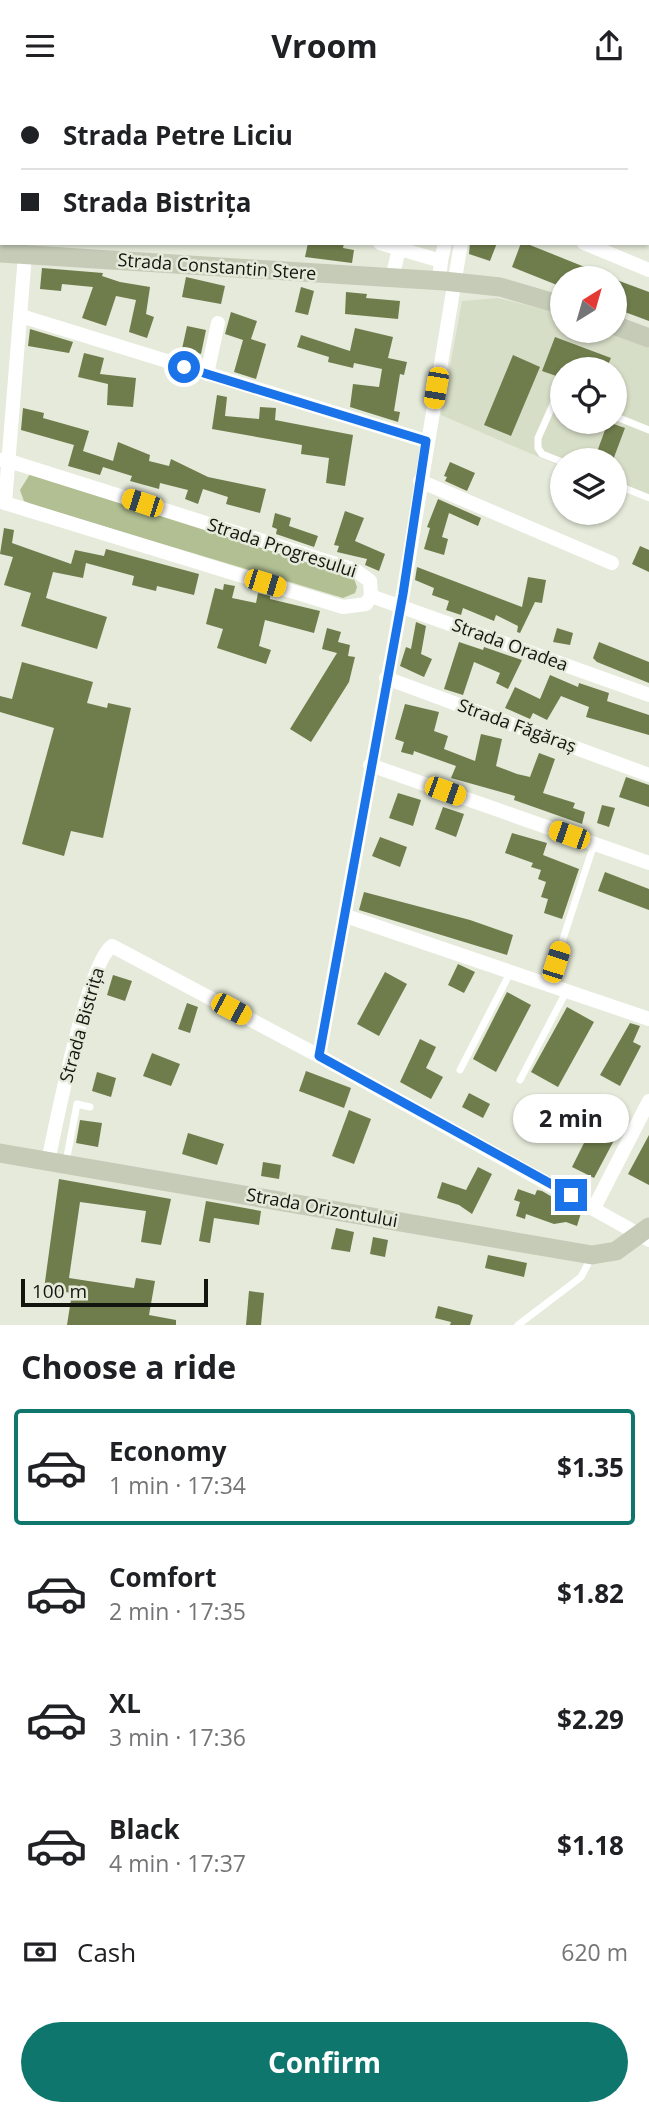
<!DOCTYPE html>
<html lang="en">
<head>
<meta charset="utf-8">
<style>
  body { margin:0; font-family:"Open Sans",sans-serif; background:#f2f2f2; color:#202124; height:100vh; display:flex; flex-direction:column; font-size:26px; white-space:nowrap }
  * { box-sizing:border-box; margin:0 }
  p { font-size:23px; color:#757577 }
  .icon { flex:none; width:38px; height:38px; fill:none; stroke:currentColor; stroke-width:2; stroke-linecap:round; stroke-linejoin:round }
  .map { position:relative; height:1234px; overflow:hidden }
  .side { display:flex; flex-direction:column; background:#fff; flex:1 }
  .side>* { flex:none }
  .banner { position:absolute; left:0px; top:0px; width:649px; height:154px; box-shadow:0 2px 5px #0004; display:grid; align-content:center; height:154px; padding:0 21px; background:#fff }
  .needle { width:46px; rotate:37deg }
  .tools { position:absolute; left:550px; top:175px; display:grid; gap:14px }
  .tools a { display:grid; place-items:center; width:77px; height:77px; border-radius:50%; background:#fff; box-shadow:0 2px 5px #0004; font-size:35px }
  .scale { position:absolute; left:21px; bottom:18px; width:187px; box-sizing:border-box; padding-left:7px; border:4px solid #13150f; border-top:0; font-size:19px; line-height:24px; white-space:nowrap; color:#13150f; -webkit-text-stroke:5px #e5eada; paint-order:stroke }
  .end { position:absolute; width:32px; height:32px; margin:-16px; border:9px solid #1a73e8; background:#fff; box-shadow:0 0 0 4px #fff }
  .from { border-radius:50% }
  .bubble { position:absolute; height:49px; border-radius:24px; background:#fff; box-shadow:0 2px 5px #0004; font-size:23px; font-weight:700; line-height:49px; text-align:center }
  .car { position:absolute; width:21px; height:42px; margin:-21px -10px; border-radius:9px; box-shadow:0 0 5px 2px #0007; background:linear-gradient(#f5c518 24%,#345 0 40%,#f5c518 0 76%,#345 0 86%,#f5c518 0) }
  .banner b { display:flex; align-items:center; gap:24px; height:66px; font-size:26px }
  .banner b+b { border-top:2px solid #e0e0e0 }
  .banner i { width:18px; height:18px; background:#202124 }
  ul { padding:0; list-style:none }
  li { display:flex; align-items:center; gap:21px; height:116px; margin:0 14px 10px; padding:0 7px; border:4px solid transparent; border-radius:7px }
  li div { flex:1 }
  li b { display:block; font-size:26px }
  li em { font-style:normal; font-weight:700 }
  li.selected { border-color:#0f766e }
  li>.icon { width:63px; height:63px; stroke-width:1.5 }
  h2 { padding:0 21px; font-size:32px; line-height:84px }
  .pay { display:flex; align-items:center; gap:18px; height:77px; padding:0 21px; font-size:26px }
  .pay p { margin-inline-start:auto }
  .action { display:flex; gap:14px; margin-top:auto; padding:14px 21px }
  .action a { flex:1; height:80px; border-radius:42px; background:#0f766e; color:#fff; font-size:28px; font-weight:700; line-height:80px; text-align:center }
  header { display:flex; justify-content:space-between; align-items:center; height:91px; padding:0 21px; background:#fff; font-size:32px; font-weight:700 }
  .map>svg:first-child { display:block }
</style>
</head>
<body>
<header><svg class="icon" aria-label="menu" viewBox="0 0 24 24"><path d="M4 6h16M4 12h16M4 18h16"/></svg>Vroom<svg class="icon" aria-label="share" viewBox="0 0 24 24"><path d="M12 15V3M7 8l5-5 5 5M5 13v7h14v-7"/></svg></header>
<div class="map">
<svg width="649" height="1234" viewBox="0 0 649 1234">
  <rect width="100%" height="100%" fill="#e5eada"/>
  <path fill="#d7dec7" fill-rule="evenodd" d="M498,207l64,16v17h44l43,17v154l-35,-14v-28h-52v7l-121,-52 21,-114zM562,278h52v53h-52z"/>
  <path fill="#b1bf93" d="M30,383l323,102 4,11 -2,6 -12,5 -307,-92 -12,-5 -4,-11z"/>
  <g fill="#6f7d4c">
    <path d="M308,152h36l-1,5 11,2 -2,13 -47,-6z"/>
    <path d="M470,152h27l-7,18 -21,-7z"/>
    <path d="M521,152h4l87,35h-50v9l-50,-20z"/>
    <path d="M42,177l61,5 -1,3 18,6 30,5 -4,27 8,3 -7,21 -18,-6 7,-32 -20,-4 -10,30 -24,-8 11,-31 -31,-3 -1,7 -21,-2z"/>
    <path d="M186,186l39,9 -4,18 -39,-7z"/>
    <path d="M614,188l35,13v29l-35,-13z"/>
    <path d="M301,196l13,4 -6,24 -13,-3z"/>
    <path d="M346,201l21,2 -1,4 34,3 -2,18 -53,-5z"/>
    <path d="M231,221l26,9 -6,18 15,5 -10,35 -22,-7 9,-32 -18,-6z"/>
    <path d="M187,235l19,4 -5,24 -19,-5z"/>
    <path d="M355,237l38,9 -5,21 19,4 -3,13 -4,-1 -6,37 6,1 -2,10 -48,-15 3,-23 26,3 3,-18 -28,-6 -1,5 -25,-6 1,-5 -32,-10 4,-12 49,16z"/>
    <path d="M30,238l43,13 -4,11 -41,-7z"/>
    <path d="M555,246l56,21 -5,11h-44v9l-20,-7z"/>
    <path d="M84,262l20,5 -4,16 36,4 -3,29 -26,-2 1,-21 -30,-7z"/>
    <path d="M513,264l27,12 -29,69 -27,-11z"/>
    <path d="M217,304l10,2 -2,19 34,3 1,-12 16,1 -1,12 78,15 -8,51 -19,-3 3,-25 -28,-4 1,-9 -90,-16z"/>
    <path d="M23,317l21,5 -1,5 46,13 -6,20 30,10 5,-19 32,13 -1,6 20,5 2,-7 37,18 58,12 -6,24 -34,-9 2,-7 -25,-8 -5,15 -13,-5 3,-9 -28,-7 -1,6 -29,-8 2,-5 -29,-9 -3,8 -32,-9 6,-21 -53,-15z"/>
    <path d="M608,331l17,6 -12,32h-19z"/>
    <path d="M450,371l25,11 -8,18 -22,-10 2,-4 -3,-1z"/>
    <path d="M438,408l43,19 -3,8 -29,-13 -7,24 6,2 -4,16 -20,-6 6,-21 -3,-1z"/>
    <path d="M345,420l19,7 -9,23 30,13 -6,17 -14,-6 2,-6 -30,-7 2,-6 -5,-1z"/>
    <path d="M275,422l16,5 -2,8 29,10 -4,11 -38,-13 1,-5 -5,-2z"/>
    <path d="M4,437l10,2 -2,13 59,21 4,-14 29,6 2,-7 93,25 -5,21 -37,-9 -1,5 -24,-6 2,-9 -48,-13 -3,15 -30,-6 -7,26 61,19 -10,32 -76,-23 10,-33 -27,-8 9,-28 -13,-3z"/>
    <path d="M640,455l9,4v22l-17,-8z"/>
    <path d="M417,476l105,40 6,-30 18,3 -4,23 -7,-1 -15,31 -3,-1 1,-6 -22,-11 -2,6 -31,-13 -2,7 -15,-5 3,-9 -17,-6 2,-7 -19,-8z"/>
    <path d="M224,493l11,2 -3,12 24,5 2,-10 12,3v3l50,12 -6,22 -49,-13 -6,26 12,4 -5,14 -49,-16 6,-19 -17,-5 9,-36 8,2z"/>
    <path d="M416,531l10,4 -5,28 11,5 -8,18 -24,-11 6,-19 5,2z"/>
    <path d="M327,537l14,4 -3,10 12,3 -2,11 7,1 -6,25 -38,60 -21,-13 47,-76 -15,-4z"/>
    <path d="M557,537l16,5 -3,12 -17,-3z"/>
    <path d="M459,551l24,8 1,-3 38,13 -14,29 -12,-6 4,-10 -26,-11 -11,33 -19,-6z"/>
    <path d="M599,551l50,20v21l-52,-21 -4,-4z"/>
    <path d="M22,571l71,20 -6,21 20,5 1,-5 23,5 -28,130 -32,-7 -7,25 -42,-12 32,-116 -54,-16v-16l12,3z"/>
    <path d="M550,584l28,12 1,-4 30,10 -2,8 42,14v20l-63,-18 3,-10 -28,-11 -14,24 -14,-7 -3,6 -25,-11 10,-21 25,12z"/>
    <path d="M405,613l34,8 -5,19 14,5 -4,13 31,12 6,-27 21,5 -6,27 21,8 13,3 9,-24 16,6 -12,34 32,10 -2,5 12,4 -3,12 -68,-24 1,-4 -64,-18 5,-12 -42,-15 -1,4 -12,-3 3,-10 -9,-3z"/>
    <path d="M626,686l23,8v22l-30,-10z"/>
    <path d="M398,702l23,7 -8,26 -24,-8z"/>
    <path d="M602,714l13,3 -6,19 -12,-4z"/>
    <path d="M443,716l21,7 -8,23 -21,-8z"/>
    <path d="M512,742l35,10 -4,12 36,14 -17,50 -18,-6 4,-14 -7,-2 5,-15 -8,-3 3,-9 -10,-3 2,-4 -28,-10z"/>
    <path d="M380,746l27,10 -7,20 -28,-11z"/>
    <path d="M605,781l44,17v21l-51,-19z"/>
    <path d="M364,801l106,28 43,15 -6,20 -148,-45z"/>
    <path d="M458,873l17,8 -11,21 -16,-8z"/>
    <path d="M385,881l22,12 -28,52 -22,-12z"/>
    <path d="M113,884l19,6 -7,20 -18,-6z"/>
    <path d="M507,901l24,13 -35,67 -23,-13z"/>
    <path d="M187,912l11,4 -8,26 -12,-4z"/>
    <path d="M567,916l27,15 -36,65 -27,-15z"/>
    <path d="M630,932l10,3 -7,16 8,4 -21,40 -20,-11z"/>
    <path d="M420,948l16,8 -10,21 17,9 -12,22 -31,-17z"/>
    <path d="M152,962l28,11 -9,22 -28,-10z"/>
    <path d="M306,980l45,17 -7,20 -45,-17z"/>
    <path d="M97,981l19,6 -5,19 -19,-6z"/>
    <path d="M469,1002l21,11 -7,14 -21,-11z"/>
    <path d="M563,1010l56,30 -25,47 -22,-11 17,-34 -22,-12 -9,16 -11,-6z"/>
    <path d="M349,1019l22,9 -17,45 -22,-8z"/>
    <path d="M80,1029l22,3 -4,24 -22,-4z"/>
    <path d="M188,1042l36,11 -7,21 -35,-11z"/>
    <path d="M649,1044v50l-21,-11z"/>
    <path d="M263,1071l18,3 -2,14 -18,-3z"/>
    <path d="M478,1076l14,7 -20,40 -13,-9 -22,-7 5,-16 24,8z"/>
    <path d="M59,1088l112,20 -10,46 -20,-3 5,-31 -66,-9 -11,76 65,10 2,-10 19,3 -6,34 27,5v5h-109l5,-32 -28,-4z"/>
    <path d="M518,1098l17,6 2,-5 5,1 19,11 -1,3 21,8 -4,13 -11,-4 -12,2 -28,-10 -1,5 -9,-3 4,-14 -6,-2z"/>
    <path d="M206,1110l55,10 -2,14 -45,-7 -4,25 -11,-2z"/>
    <path d="M336,1137l18,4 -4,20 -19,-3z"/>
    <path d="M373,1146l15,3 -3,17 -15,-3z"/>
    <path d="M488,1164l39,8 -3,14 -39,-9z"/>
    <path d="M249,1200l15,2 -3,32h-15z"/>
    <path d="M438,1215l35,9 -3,10h-20l1,-3 -16,-4z"/>
  </g>
  <g fill="none" stroke-linecap="round" stroke-linejoin="round">
    <g stroke="#fff" stroke-width="7">
      <path d="M562,308l-7,1 -17,38v10l4,6 20,8"/>
      <path d="M614,325l35,14"/>
      <path d="M614,393l35,14"/>
      <path d="M548,894l46,-141"/>
      <path d="M460,979l50,-97"/>
      <path d="M520,989l46,-88"/>
      <path d="M66,1071l11,-58 13,3"/>
      <path d="M518,1234l63,-48 10,-19"/>
    </g>
    <g stroke="#fff" stroke-width="14">
      <path d="M112,0l6,2"/>
      <path d="M0,43h2"/>
      <path d="M648,119l1,1"/>
      <path d="M380,152l61,18 -2,20"/>
      <path d="M584,152l65,27"/>
      <path d="M441,170l4,-18"/>
      <path d="M392,187l7,-29"/>
      <path d="M21,225l405,125"/>
      <path d="M207,283l11,-51"/>
      <path d="M0,369l9,1 346,109 15,11 1,15 -5,8 -23,3 -338,-104c7,-83 14,-166 20,-248"/>
      <path d="M420,390l192,82"/>
      <path d="M371,505l278,99"/>
      <path d="M386,587l263,97"/>
      <path d="M370,674l279,98"/>
      <path d="M346,825l303,103"/>
      <path d="M319,965l84,-462 58,-351"/>
      <path d="M48,1070c8,-36 39,-198 64,-215l207,110 330,184"/>
      <path d="M594,1117l55,-107"/>
    </g>
    <g stroke="#c6cbb8" stroke-width="19">
      <path d="M42,2v-2"/>
      <path d="M0,162l444,28 56,6 62,18"/>
      <path d="M614,234l35,13"/>
      <path d="M0,1062l592,102 24,-4 33,-24"/>
    </g>
  </g>
  <g fill="none" stroke-linecap="round" stroke-linejoin="round">
    <path stroke="#1a73e8" stroke-width="9" d="M184,276l242,74 -23,153 -84,462 252,139"/>
  </g>
  <g text-anchor="middle" stroke-width="5" stroke-linejoin="round" paint-order="stroke">
    <g font-size="18" fill="#13150f" stroke="#e5eada">
      <text transform="translate(217 176) rotate(4)" y="6">Strada Constantin Stere</text>
      <text transform="translate(282 457) rotate(18)" y="6">Strada Progresului</text>
      <text transform="translate(510 554) rotate(20)" y="6">Strada Oradea</text>
      <text transform="translate(517 635) rotate(20)" y="6">Strada Făgăraș</text>
      <text transform="translate(82 934) rotate(-74)" y="6">Strada Bistrița</text>
      <text transform="translate(322 1117) rotate(10)" y="6">Strada Orizontului</text>
    </g>
  </g>
</svg>
<div class="tools">
<a><svg class="needle" viewBox="-14 -14 28 28"><path d="M0-13l5 13h-10z" fill="#e53935"/><path d="M0 13l5-13h-10z" fill="#757577"/></svg></a>
<a><svg class="icon" aria-label="locate" viewBox="0 0 24 24"><circle cx="12" cy="12" r="6"/><path d="M12 2v4M12 18v4M2 12h4M18 12h4"/></svg></a>
<a><svg class="icon" aria-label="layers" viewBox="0 0 24 24"><path d="M12 4l9 5-9 5-9-5zM3 14l9 5 9-5"/></svg></a>
</div>
<div class="scale">100 m</div>
<i class="end from" style="left:184px;top:276px"></i>
<i class="end" style="left:571px;top:1104px"></i>
<div class="bubble" style="left:513px;top:1003px;width:116px">2 min</div>
<i class="car" style="left:436px;top:297px;rotate:190deg"></i>
<i class="car" style="left:142px;top:412px;rotate:288deg"></i>
<i class="car" style="left:265px;top:492px;rotate:107deg"></i>
<i class="car" style="left:445px;top:700px;rotate:110deg"></i>
<i class="car" style="left:569px;top:744px;rotate:289deg"></i>
<i class="car" style="left:556px;top:871px;rotate:18deg"></i>
<i class="car" style="left:231px;top:918px;rotate:118deg"></i>
<div class="banner">
<b><i class="from"></i>Strada Petre Liciu</b>
<b><i></i>Strada Bistrița</b>
</div>
</div>
<section class="side">
<h2>Choose a ride</h2>
<ul>
<li class="selected"><svg class="icon" aria-label="car" viewBox="0 0 24 24"><path d="M5 17H2v-5l4-1 3-4h7l3 4 3 1v5h-3M9 17h6M6 11h13"/><circle cx="7" cy="17" r="2"/><circle cx="17" cy="17" r="2"/></svg><div><b>Economy</b><p>1 min · 17:34</p></div><em>$1.35</em></li>
<li><svg class="icon" aria-label="car" viewBox="0 0 24 24"><path d="M5 17H2v-5l4-1 3-4h7l3 4 3 1v5h-3M9 17h6M6 11h13"/><circle cx="7" cy="17" r="2"/><circle cx="17" cy="17" r="2"/></svg><div><b>Comfort</b><p>2 min · 17:35</p></div><em>$1.82</em></li>
<li><svg class="icon" aria-label="car" viewBox="0 0 24 24"><path d="M5 17H2v-5l4-1 3-4h7l3 4 3 1v5h-3M9 17h6M6 11h13"/><circle cx="7" cy="17" r="2"/><circle cx="17" cy="17" r="2"/></svg><div><b>XL</b><p>3 min · 17:36</p></div><em>$2.29</em></li>
<li><svg class="icon" aria-label="car" viewBox="0 0 24 24"><path d="M5 17H2v-5l4-1 3-4h7l3 4 3 1v5h-3M9 17h6M6 11h13"/><circle cx="7" cy="17" r="2"/><circle cx="17" cy="17" r="2"/></svg><div><b>Black</b><p>4 min · 17:37</p></div><em>$1.18</em></li>
</ul>
<div class="pay"><svg class="icon" aria-label="cash" viewBox="0 0 24 24"><path d="M3 7h18v10H3z"/><circle cx="12" cy="12" r="2"/></svg>Cash<p>620 m</p></div>
<div class="action"><a>Confirm</a></div>
</section>
</body>
</html>
